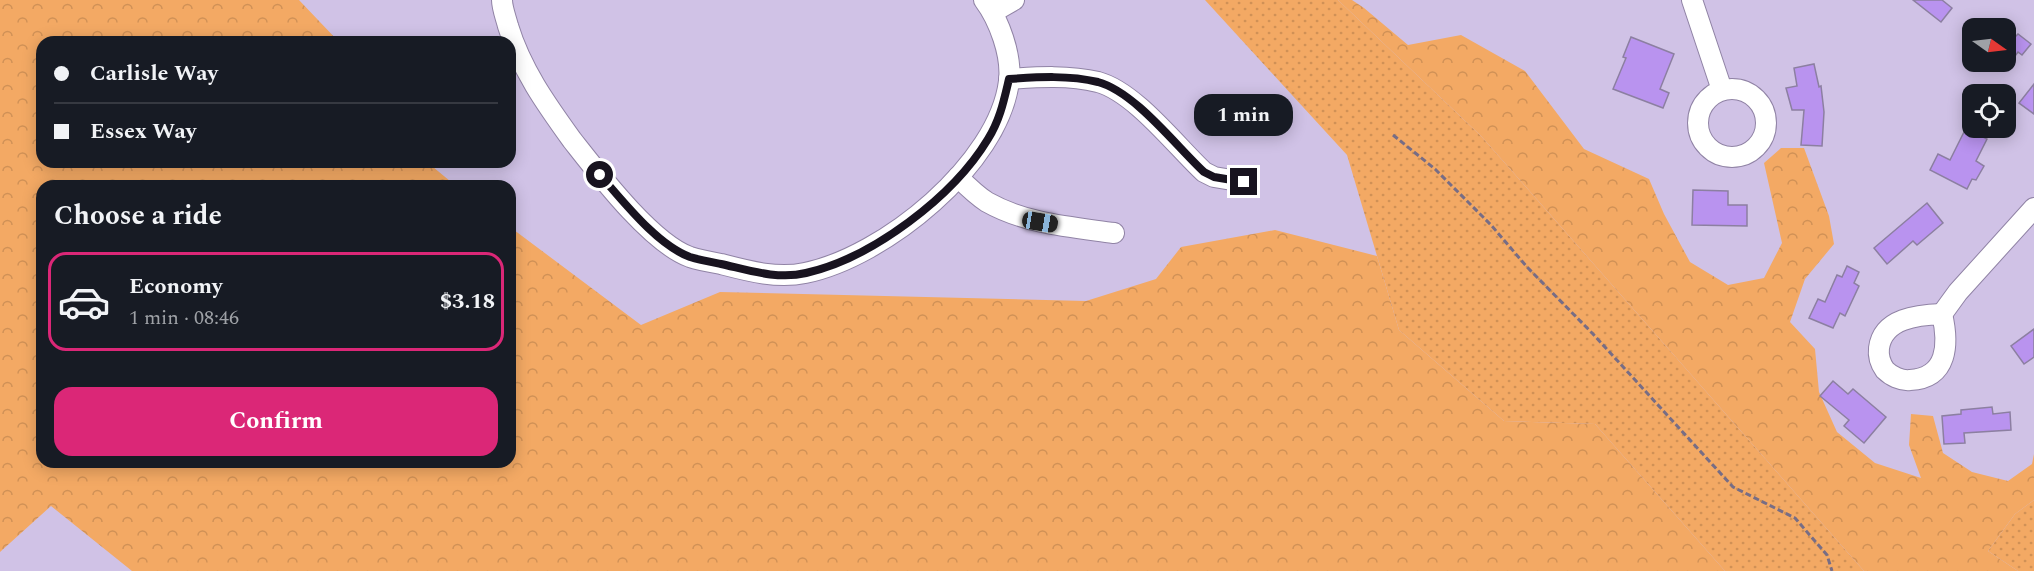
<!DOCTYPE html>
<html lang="en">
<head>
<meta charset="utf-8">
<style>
  body { margin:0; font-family:Spectral,serif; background:#242831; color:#f1f3f6; height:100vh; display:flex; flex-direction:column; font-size:22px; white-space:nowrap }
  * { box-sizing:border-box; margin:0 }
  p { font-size:20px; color:#9ea1a6 }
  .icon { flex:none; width:33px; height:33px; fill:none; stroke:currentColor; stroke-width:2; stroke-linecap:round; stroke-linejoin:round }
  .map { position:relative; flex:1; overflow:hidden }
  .side { position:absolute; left:36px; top:180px; width:480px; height:288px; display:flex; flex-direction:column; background:#171b24; border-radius:18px; box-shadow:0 3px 15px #0003 }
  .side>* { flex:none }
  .banner { position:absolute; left:36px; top:36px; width:480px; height:132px; border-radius:18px; box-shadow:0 3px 15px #0003; display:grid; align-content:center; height:132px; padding:0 18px; background:#171b24 }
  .needle { width:39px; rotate:104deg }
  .controls { position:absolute; left:1962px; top:18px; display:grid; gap:12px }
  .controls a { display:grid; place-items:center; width:54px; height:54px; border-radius:12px; background:#171b24; box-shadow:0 3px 15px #0003; font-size:30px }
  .end { position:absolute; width:27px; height:27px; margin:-14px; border:8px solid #18131f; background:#fff; box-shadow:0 0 0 3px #fff }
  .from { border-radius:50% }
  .bubble { position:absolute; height:42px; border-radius:18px; background:#171b24; box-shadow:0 3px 15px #0003; font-size:20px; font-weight:700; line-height:42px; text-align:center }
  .car { position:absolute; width:18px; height:36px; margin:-18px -9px; border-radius:8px; box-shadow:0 0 4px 2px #0007; background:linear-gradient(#222 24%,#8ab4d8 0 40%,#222 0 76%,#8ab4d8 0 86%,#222 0) }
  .banner b { display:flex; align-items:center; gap:21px; height:57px; font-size:22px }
  .banner b+b { border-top:2px solid #363941 }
  .banner i { width:15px; height:15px; background:#f1f3f6 }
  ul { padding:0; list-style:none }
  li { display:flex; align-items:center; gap:18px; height:99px; margin:0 12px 9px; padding:0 6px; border:3px solid #363941; border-radius:18px }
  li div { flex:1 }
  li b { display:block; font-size:22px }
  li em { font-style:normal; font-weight:700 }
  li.on { border-color:#db2777 }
  li>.icon { width:54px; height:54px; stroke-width:1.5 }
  h2 { padding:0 18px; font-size:27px; line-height:72px }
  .cta { display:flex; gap:12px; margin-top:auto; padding:12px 18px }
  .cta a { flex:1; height:69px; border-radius:18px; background:#db2777; color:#fff; font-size:24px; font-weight:700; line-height:69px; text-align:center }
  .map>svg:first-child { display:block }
</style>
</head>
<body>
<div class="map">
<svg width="2034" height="571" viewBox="0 0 2034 571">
  <defs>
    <pattern id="grass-dots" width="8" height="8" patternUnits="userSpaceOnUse" patternTransform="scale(1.5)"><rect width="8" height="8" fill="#f3a964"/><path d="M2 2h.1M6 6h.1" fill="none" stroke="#d09156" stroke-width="1.8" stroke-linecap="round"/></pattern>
    <pattern id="forest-crowns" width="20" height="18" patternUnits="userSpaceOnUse" patternTransform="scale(1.5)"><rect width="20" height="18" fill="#f3a964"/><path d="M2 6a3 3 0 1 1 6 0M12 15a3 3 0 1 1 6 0" fill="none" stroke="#d09156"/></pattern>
  </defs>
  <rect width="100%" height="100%" fill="#d0c2e6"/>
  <g fill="url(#grass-dots)">
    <path d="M1205,0h133l143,136 383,435h-139l-130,-147 -91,-3 -105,-91 -52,-175z"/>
    <path d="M2034,500v71h-16l-30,-20 27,-37z"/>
  </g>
  <g fill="url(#forest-crowns)">
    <path d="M0,0h299l40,42h-297v120h385l29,24h-414v276h468v-235l131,98 79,-33 366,9 70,-22 25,-32 94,-17 102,26 22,74 105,91 91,3 130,147h-1593l-81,-65 -51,46z"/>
    <path d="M1338,0h14l12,8 44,37 53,-10 64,36 59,78 65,30 15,35 26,48 38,23 36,-7 18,-35 -18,-80 17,-15h23l25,68 5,28 -29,35 -15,43 25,27 4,43 18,40 38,31 46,15 -12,-33 2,-31 22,2 10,37 29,19 36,9 24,-17 2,-10v46l-19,14 -27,37 30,20h-154l-383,-435z"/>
  </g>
  <g fill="#b993ef" stroke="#8c7fa1" stroke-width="1.5">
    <path d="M1913,0h29l10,8 -11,14z"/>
    <path d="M2006,31l8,7 4,-4 13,10 -9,11 -4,-3 -12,16z"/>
    <path d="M1631,37l43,17 -14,35 9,4 -6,15 -50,-19 13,-31 -3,-1z"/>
    <path d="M1814,64l5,23 2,-1 3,26 -2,34 -21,-1 3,-35h-12l-6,-22 11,-2 -3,-18z"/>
    <path d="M2034,84v30l-15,-11z"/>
    <path d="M1966,128l21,11 -11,22 8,5 -8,14 -4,-1 -5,10 -37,-19 8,-16 12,6z"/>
    <path d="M1693,190l35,1v14h19v21l-55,-1z"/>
    <path d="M1927,203l16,20 -26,22 -4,-4 -26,23 -13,-16z"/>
    <path d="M1847,266l12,6 -5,11 5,3 -14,30 -5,-3 -7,15 -24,-10 9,-19 7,3 12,-27 5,2z"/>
    <path d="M2034,329v28l-10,7 -13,-18z"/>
    <path d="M1833,381l15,13 5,-5 33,28 -22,26 -20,-17 5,-6 -29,-24z"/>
    <path d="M1992,407l1,7 17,-2 1,18 -47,3 1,10 -21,1 -2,-28 19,-2v-4z"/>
  </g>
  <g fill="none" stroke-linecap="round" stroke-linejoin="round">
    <defs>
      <g id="minor">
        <path d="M502,0c0,8 4,18 6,26 13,43 38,78 64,114 26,33 79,103 118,117 9,3 20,5 31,7 27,7 56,15 84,9 79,-16 194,-109 204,-192 3,-26 -10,-61 -25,-81"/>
        <path d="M1692,0l30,90"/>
        <path d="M993,12l21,-12"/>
        <path d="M1009,79c30,-2 60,-4 89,3 37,10 78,64 106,90l10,5 30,5"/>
        <circle cx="1732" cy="123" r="34"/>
        <path d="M958,177c9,9 18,18 29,25 39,22 84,25 127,31"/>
        <path d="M1942,314c7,30 6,64 -32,66 -9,1 -19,-4 -25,-10 -5,-7 -7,-14 -6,-22 4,-30 39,-33 63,-34z"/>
        <path d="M1942,314l16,-22 76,-84"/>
      </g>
    </defs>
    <use href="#minor" stroke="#9083a5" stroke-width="22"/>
    <path stroke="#776d85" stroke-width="3" stroke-dasharray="6 3" stroke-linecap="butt" d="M1393,135l42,34 56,56 36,42 66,67 140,153 62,31 32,37 5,16"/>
    <use href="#minor" stroke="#fff" stroke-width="20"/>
  </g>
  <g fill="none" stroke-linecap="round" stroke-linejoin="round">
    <path stroke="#18131f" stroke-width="8" d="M600,175c23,26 57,70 90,82 10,3 21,5 31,7 27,6 57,16 85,9 66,-15 147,-76 182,-134 12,-19 16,-39 21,-60 30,-2 60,-4 89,3 37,10 78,64 106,90l10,5 30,5"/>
  </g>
</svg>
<div class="controls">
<a><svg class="needle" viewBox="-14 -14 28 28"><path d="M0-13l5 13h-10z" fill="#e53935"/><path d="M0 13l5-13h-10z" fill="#9ea1a6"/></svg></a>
<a><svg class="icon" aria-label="locate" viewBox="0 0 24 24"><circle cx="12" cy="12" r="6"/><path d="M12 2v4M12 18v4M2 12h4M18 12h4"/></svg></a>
</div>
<i class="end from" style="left:600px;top:175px"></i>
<i class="end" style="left:1244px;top:182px"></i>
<div class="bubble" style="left:1194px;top:94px;width:99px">1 min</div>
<i class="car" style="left:1040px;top:222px;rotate:99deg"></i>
<div class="banner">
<b><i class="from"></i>Carlisle Way</b>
<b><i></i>Essex Way</b>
</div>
<section class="side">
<h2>Choose a ride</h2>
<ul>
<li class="on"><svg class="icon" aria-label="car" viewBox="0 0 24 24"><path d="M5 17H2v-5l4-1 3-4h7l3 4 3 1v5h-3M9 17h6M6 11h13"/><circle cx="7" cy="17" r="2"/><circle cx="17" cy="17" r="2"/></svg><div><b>Economy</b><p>1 min · 08:46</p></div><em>$3.18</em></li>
</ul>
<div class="cta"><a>Confirm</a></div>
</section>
</div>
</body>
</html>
